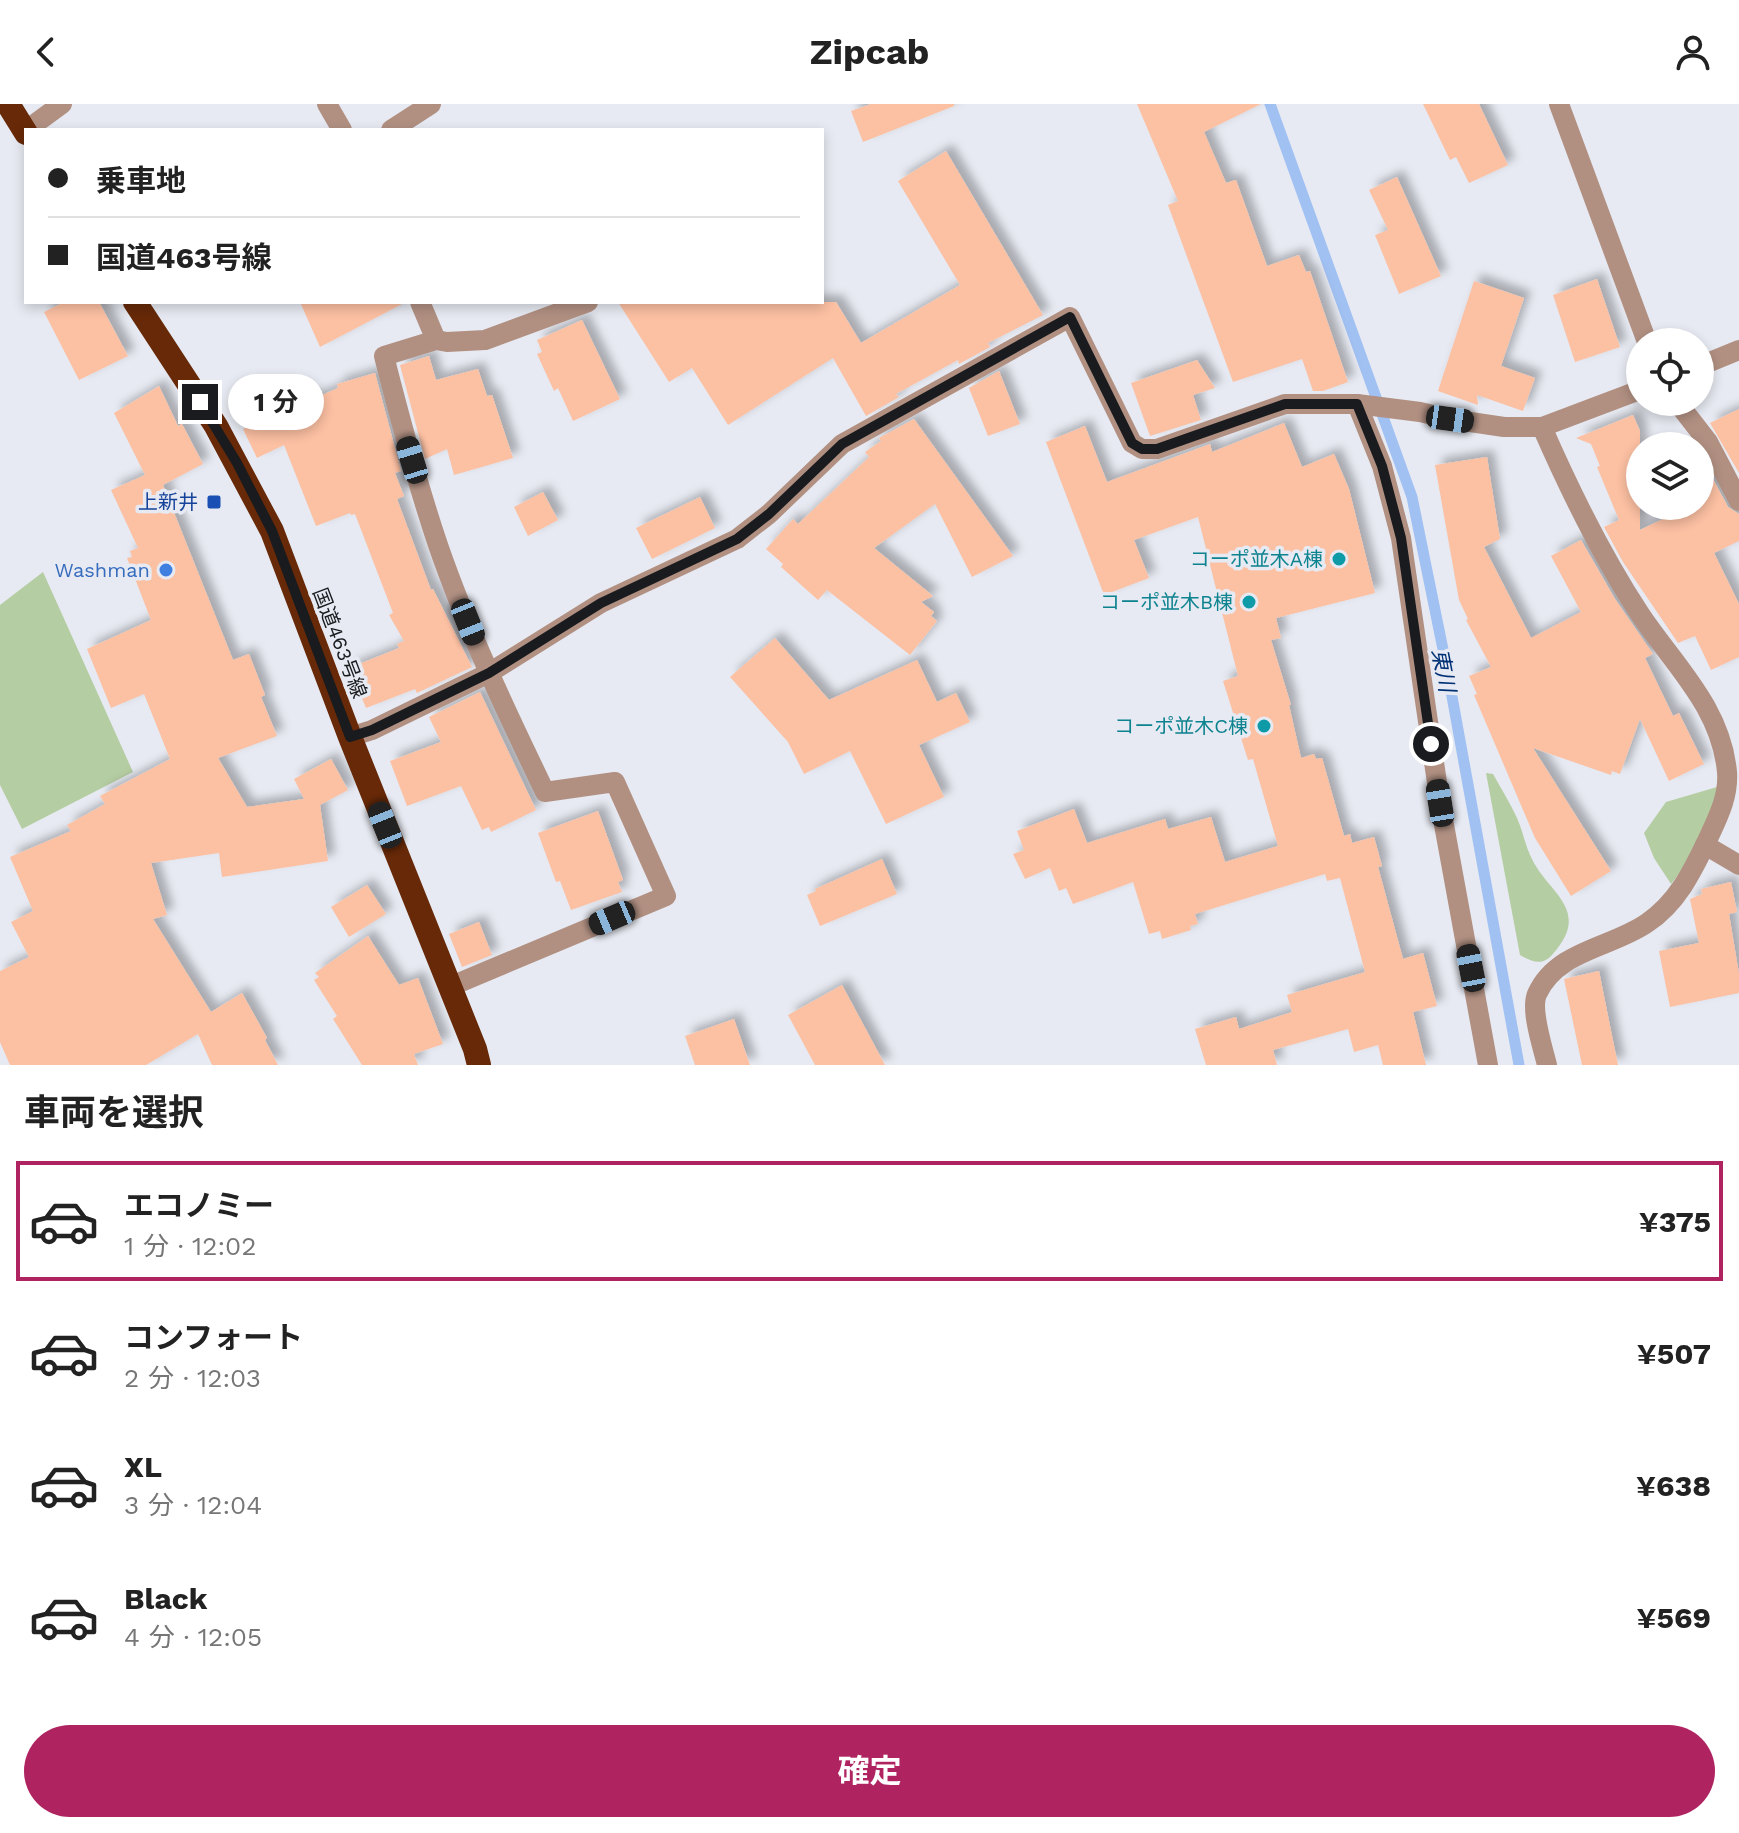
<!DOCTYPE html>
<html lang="ja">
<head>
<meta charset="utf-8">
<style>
  body { margin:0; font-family:"Work Sans","Noto Sans JP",sans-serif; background:#f6f6f6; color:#222; height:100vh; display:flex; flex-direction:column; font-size:30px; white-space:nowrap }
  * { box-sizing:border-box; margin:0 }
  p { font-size:26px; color:#767676 }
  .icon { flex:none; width:44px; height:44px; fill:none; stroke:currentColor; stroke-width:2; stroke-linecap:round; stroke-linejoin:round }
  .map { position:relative; height:961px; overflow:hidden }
  .sheet { display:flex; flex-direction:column; background:#fff; flex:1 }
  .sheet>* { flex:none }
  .top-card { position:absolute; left:24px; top:24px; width:800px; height:176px; border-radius:0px; box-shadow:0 4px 12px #0003; display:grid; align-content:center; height:176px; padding:0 24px; background:#fff }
  .tools { position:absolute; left:1626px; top:224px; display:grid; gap:16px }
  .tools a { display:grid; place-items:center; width:88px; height:88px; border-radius:50%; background:#fff; box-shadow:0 4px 12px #0003; font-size:40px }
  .end { position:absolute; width:36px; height:36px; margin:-18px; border:10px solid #191b1e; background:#fff; box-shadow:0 0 0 4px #fff }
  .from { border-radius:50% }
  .bubble { position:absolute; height:56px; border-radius:28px; background:#fff; box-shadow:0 4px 12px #0003; font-size:26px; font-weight:700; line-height:56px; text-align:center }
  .car { position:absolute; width:24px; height:48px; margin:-24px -12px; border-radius:10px; box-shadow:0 0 6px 2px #0007; background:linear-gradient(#222 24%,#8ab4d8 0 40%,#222 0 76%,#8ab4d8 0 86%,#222 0) }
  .top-card b { display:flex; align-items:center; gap:28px; height:76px; font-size:30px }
  .top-card b+b { border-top:2px solid #e0e0e0 }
  .top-card i { width:20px; height:20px; background:#222 }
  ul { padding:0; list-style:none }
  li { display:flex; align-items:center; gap:24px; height:120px; margin:0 16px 12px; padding:0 8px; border:4px solid transparent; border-radius:0px }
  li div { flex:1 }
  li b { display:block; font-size:30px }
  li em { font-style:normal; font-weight:700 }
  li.current { border-color:#af2360 }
  li>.icon { width:72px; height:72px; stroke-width:1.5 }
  h2 { padding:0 24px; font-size:36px; line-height:96px }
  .button { display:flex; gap:16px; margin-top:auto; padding:16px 24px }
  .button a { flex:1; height:92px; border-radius:48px; background:#af2360; color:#fff; font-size:32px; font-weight:700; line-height:92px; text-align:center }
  header { display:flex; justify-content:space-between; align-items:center; height:104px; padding:0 24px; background:#fff; font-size:36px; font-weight:700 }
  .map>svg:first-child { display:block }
</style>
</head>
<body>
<header><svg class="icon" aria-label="back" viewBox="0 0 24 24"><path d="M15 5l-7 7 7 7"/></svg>Zipcab<svg class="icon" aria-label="person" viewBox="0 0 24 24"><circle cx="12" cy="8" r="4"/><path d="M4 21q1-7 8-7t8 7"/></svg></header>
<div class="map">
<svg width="1739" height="961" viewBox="0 0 1739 961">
  <defs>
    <filter id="shadow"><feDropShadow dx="7" dy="-7" stdDeviation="4" flood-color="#0004"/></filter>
  </defs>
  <rect width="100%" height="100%" fill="#e7eaf2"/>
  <g fill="#b5cda2">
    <path d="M43,468l90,200 -111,57 -22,-44v-180z"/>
    <path d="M1486,669l7,1c8,14 17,29 24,44 6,13 8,28 15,41 16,34 61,51 20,96 -10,11 -20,7 -32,0z"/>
    <path d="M1717,683c-5,41 -20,64 -46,97l-17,-26 -10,-25 22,-31z"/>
  </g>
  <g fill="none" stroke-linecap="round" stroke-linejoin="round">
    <path stroke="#a1c1f3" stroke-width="11" d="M1270,0l142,393 35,172 72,396"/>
  </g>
  <g fill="#fcc0a3" filter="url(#shadow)">
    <path d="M871,0h83v2l-91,36 -12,-31z"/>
    <path d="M1137,0h124l-57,28 22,51 10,-3 31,86 32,-11 7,17 4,-1 38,111 -25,9h-10l-11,-32 -69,23 -65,-177 10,-4z"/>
    <path d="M1423,0h56l29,61 -39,18 -13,-26 -6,3z"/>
    <path d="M946,47l97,164 -55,28 2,4 -31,17 -1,-4 -62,34 3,3 -33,19 -33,-58 -105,67 -36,-57 -23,14 -51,-80h218l25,41 99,-58 -62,-104z"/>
    <path d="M1397,73l44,99 -42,18 -24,-59 13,-5 -19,-40z"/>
    <path d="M1597,175l23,68 -45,15 -22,-67z"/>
    <path d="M1474,177l50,17 -23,68 34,12 -12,33 -46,-16 1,10 -40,-14z"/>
    <path d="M64,198h35l29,54 -49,24 -35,-68z"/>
    <path d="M300,198h106l-86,45z"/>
    <path d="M582,216l38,79 -47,22 -15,-33 -4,3 -17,-37 5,-2 -5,-12z"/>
    <path d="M429,252l7,24 42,-11 9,27 5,-1 21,63 -59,17 -7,-26 -22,10 -25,-94z"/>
    <path d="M1197,256l18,28 -22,7 8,25 -51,16 -19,-53z"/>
    <path d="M999,267l21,53 -32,12 -19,-48z"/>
    <path d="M375,269l26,98 -6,2 9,23 -7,3 34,91 2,-1 39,78 -55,26 -2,-4 -49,19 -17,-40 50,-20 -2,-4 7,-3 -15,-26 4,-2 -38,-99 -4,1 -1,-2 -34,13 -32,-81 -27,13 -14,-29 95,-41 -1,-4z"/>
    <path d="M159,282l19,40 4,-2 21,40 -40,21 70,175 16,-6 16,41 -4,2 16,39 -59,22 29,49 57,-8 -10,-20 37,-20 17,31 -28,15 8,56 -106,16 -3,-24 -68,10 16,52 -14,4 58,93 31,-19 25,45 -2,2 13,25h-66l-14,-31 -52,31h-136l-10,-23v-71l29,-14 -18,-35 22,-11 -23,-54 61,-26 -4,-6 38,-21 -5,-8 70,-37 -26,-65 -33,14 -24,-59 64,-29 -24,-62 5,-1 -2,-6 8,-3 -27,-58 34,-15 -31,-62z"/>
    <path d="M1739,305v64l-29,-50z"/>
    <path d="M1633,311l7,16v99l50,-24h10v-51l28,52 11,7v27l-25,12 25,51v53l-28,13 -16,-34 -17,7 -55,-81 -19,-35 15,-7 -22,-53 3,-1 -9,-22 -15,-6z"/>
    <path d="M914,315l99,137 -41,21 -37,-73 -61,44 59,48 -12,6 13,10 -3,4 6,5 -27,34 -83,-65 -9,10 -37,-33 2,-3 -17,-15 27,-30 5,5 71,-67 -4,-5 16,-11 -2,-3z"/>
    <path d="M1284,319l18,44 32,-13 15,35 26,104 -99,25 5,20 -10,2 20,65h-2l12,53 13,-4 2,5 6,-1 22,78 6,-2 2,9 22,-6 8,29 -4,1 25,92 20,-6 14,53 -24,6 13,53h-43l-5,-20 -24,7 -6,-23 -75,21 4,15h-71l-11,-36 41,-12 3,12 53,-17 -5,-17 78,-23 -25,-94 -13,3 -2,-7 -130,40 3,10 -8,2 1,4 -29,9 -2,-8 -11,3 -16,-52 -60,22 -7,-16 -7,3 -9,-23 -25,11 -12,-25 11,-4 -7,-19 57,-22 13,34 78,-24 3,10 43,-12 14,45 53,-16 -25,-87 -5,1 -25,-79 15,-5 -40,-159 -64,23 15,38 -45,17 -58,-153 39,-16 22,56 103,-38 2,8z"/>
    <path d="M1487,353l13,82 -16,8 47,91 50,-26 -30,-56 30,-16 34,59 38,55 -8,4 28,58 6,-3 25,51 -35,17 -29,-62 -20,55 -8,-3 -1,4 -78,-27 78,123 -40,25 -36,-58 -61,-143 3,-1 -8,-18 22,-9 -25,-47 2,-1 -9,-19 -24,-135z"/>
    <path d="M543,388l15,28 -30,16 -14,-29z"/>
    <path d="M700,393l15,31 -63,31 -16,-31z"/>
    <path d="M775,534l54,62 88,-40 20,42 19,-9 14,29 -51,23 25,52 -58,27 -36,-73 -46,23 -16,-32 -58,-65z"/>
    <path d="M480,588l56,118 -45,22 -2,-5 -7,3 -21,-44 -54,20 -17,-45 51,-19 -12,-25z"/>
    <path d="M598,707l25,69 -5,2 4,10 -51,18 -11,-29 -4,1 -18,-49z"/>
    <path d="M882,755l15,35 -77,32 -13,-31 9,-4 -1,-2z"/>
    <path d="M1731,778l6,30 -8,2 10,60v19l-69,14 -11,-56 40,-8 -9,-44 12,-5 -1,-5z"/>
    <path d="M367,781l19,29 -37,23 -18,-30z"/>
    <path d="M479,818l13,33 -30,12 -13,-33z"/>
    <path d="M368,832l31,49 19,-7 25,66 -29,10 4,11h-56l-29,-46 4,-3 -23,-36 5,-3 -4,-4z"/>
    <path d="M1599,867l11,55 8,39h-36l-18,-86z"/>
    <path d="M842,881l43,80h-70l-27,-50z"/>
    <path d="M734,915l16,46h-55l-10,-29z"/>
  </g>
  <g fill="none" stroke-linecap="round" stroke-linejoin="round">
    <g stroke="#b19082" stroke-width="20">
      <path d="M327,0l15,26"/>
      <path d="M1559,0l88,238"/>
      <path d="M391,26l40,-26"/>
      <path d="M25,27l37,-27"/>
      <path d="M420,198l16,38"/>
      <path d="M1700,262l39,-16"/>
      <path d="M1677,298l31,40 31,59"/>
      <path d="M1357,300l25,62 19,72 39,265 48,262"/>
      <path d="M1542,323c28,64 59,128 98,187 34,51 81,93 87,158 2,25 -10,47 -20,69 -15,31 -30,62 -60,82 -36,25 -90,27 -110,71 -7,16 6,54 10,71"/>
      <path d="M350,633l22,-7 117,-57 112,-70 136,-64 32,-25 73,-70 228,-127 62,126 10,6h15l128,-45h72l63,8 30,7 54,8h38l98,-37"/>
      <path d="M1705,741l34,20"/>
      <path d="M449,883l217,-91 -51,-114 -70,10c-39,-81 -78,-163 -107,-247 -21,-62 -38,-126 -54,-189l52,-16 11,2 38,-2 103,-38"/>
    </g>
    <g stroke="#672908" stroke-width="24">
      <path d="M8,0l18,29"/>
      <path d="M135,198l81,124 56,105 78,206 125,312 4,16"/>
    </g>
  </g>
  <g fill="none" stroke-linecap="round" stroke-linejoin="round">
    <path stroke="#191b1e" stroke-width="10" d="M200,298l37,61 35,68 78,206 22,-7 117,-57 112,-70 136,-64 32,-25 73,-70 228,-127 62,126 10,6h15l128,-45h72l25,62 19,72 30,206"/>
  </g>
  <rect fill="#1a4fb4" stroke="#e7eaf2" stroke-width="3" x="206" y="390" width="16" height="16" rx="4"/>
  <g fill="#0f9aa8" stroke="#e7eaf2" stroke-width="3">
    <circle cx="1339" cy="455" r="8"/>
    <circle cx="1249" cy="498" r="8"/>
    <circle cx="1264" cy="622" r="8"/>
  </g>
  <circle fill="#3f7fe0" stroke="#e7eaf2" stroke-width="3" cx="166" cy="466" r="8"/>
  <g text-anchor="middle" stroke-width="7" stroke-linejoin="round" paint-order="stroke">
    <g font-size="20" fill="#164399" stroke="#e7eaf2" text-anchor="end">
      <text x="198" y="405">上新井</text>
    </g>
    <g font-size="20" fill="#0d838f" stroke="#e7eaf2" text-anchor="end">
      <text x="1323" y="462">コーポ並木A棟</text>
      <text x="1233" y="505">コーポ並木B棟</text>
      <text x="1248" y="629">コーポ並木C棟</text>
    </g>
    <g font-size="20" fill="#366cbe" stroke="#e7eaf2" text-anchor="end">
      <text x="150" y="473">Washman</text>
    </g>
    <g font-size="20" fill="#191b1e" stroke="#e7eaf2">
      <text transform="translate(340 539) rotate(69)" y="7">国道463号線</text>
    </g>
    <g font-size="22" font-style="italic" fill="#003177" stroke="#e7eaf2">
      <text transform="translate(1444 566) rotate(79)" y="8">東川</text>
    </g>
  </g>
</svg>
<div class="tools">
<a><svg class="icon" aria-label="locate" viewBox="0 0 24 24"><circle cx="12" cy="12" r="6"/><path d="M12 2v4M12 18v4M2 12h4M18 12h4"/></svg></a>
<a><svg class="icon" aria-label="layers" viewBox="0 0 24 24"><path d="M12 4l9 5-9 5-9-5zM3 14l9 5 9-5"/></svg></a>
</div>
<i class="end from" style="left:1431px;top:640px"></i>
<i class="end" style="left:200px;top:298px"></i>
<div class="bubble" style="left:228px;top:270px;width:96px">1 分</div>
<i class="car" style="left:1450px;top:315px;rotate:98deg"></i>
<i class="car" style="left:412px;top:356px;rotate:343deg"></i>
<i class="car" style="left:468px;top:518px;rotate:158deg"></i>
<i class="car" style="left:1440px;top:699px;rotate:351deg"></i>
<i class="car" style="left:385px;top:721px;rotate:338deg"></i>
<i class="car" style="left:612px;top:814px;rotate:247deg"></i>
<i class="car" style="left:1471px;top:864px;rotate:349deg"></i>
<div class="top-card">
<b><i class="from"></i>乗車地</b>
<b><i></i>国道463号線</b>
</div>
</div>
<section class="sheet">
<h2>車両を選択</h2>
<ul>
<li class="current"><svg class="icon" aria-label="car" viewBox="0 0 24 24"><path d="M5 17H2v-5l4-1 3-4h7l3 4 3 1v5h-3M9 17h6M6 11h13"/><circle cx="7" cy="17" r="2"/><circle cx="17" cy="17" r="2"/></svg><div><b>エコノミー</b><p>1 分 · 12:02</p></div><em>¥375</em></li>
<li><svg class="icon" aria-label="car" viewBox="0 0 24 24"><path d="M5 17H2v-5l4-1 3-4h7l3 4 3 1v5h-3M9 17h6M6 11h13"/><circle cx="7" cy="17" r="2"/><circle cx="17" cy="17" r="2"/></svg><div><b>コンフォート</b><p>2 分 · 12:03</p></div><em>¥507</em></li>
<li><svg class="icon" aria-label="car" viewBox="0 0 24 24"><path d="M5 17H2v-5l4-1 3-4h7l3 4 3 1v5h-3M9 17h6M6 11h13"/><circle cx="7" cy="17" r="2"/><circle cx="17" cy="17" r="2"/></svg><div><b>XL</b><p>3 分 · 12:04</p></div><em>¥638</em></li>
<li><svg class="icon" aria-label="car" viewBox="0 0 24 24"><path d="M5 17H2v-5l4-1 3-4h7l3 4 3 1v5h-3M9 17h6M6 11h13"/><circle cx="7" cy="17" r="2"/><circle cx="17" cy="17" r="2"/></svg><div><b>Black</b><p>4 分 · 12:05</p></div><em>¥569</em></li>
</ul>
<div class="button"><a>確定</a></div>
</section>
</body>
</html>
